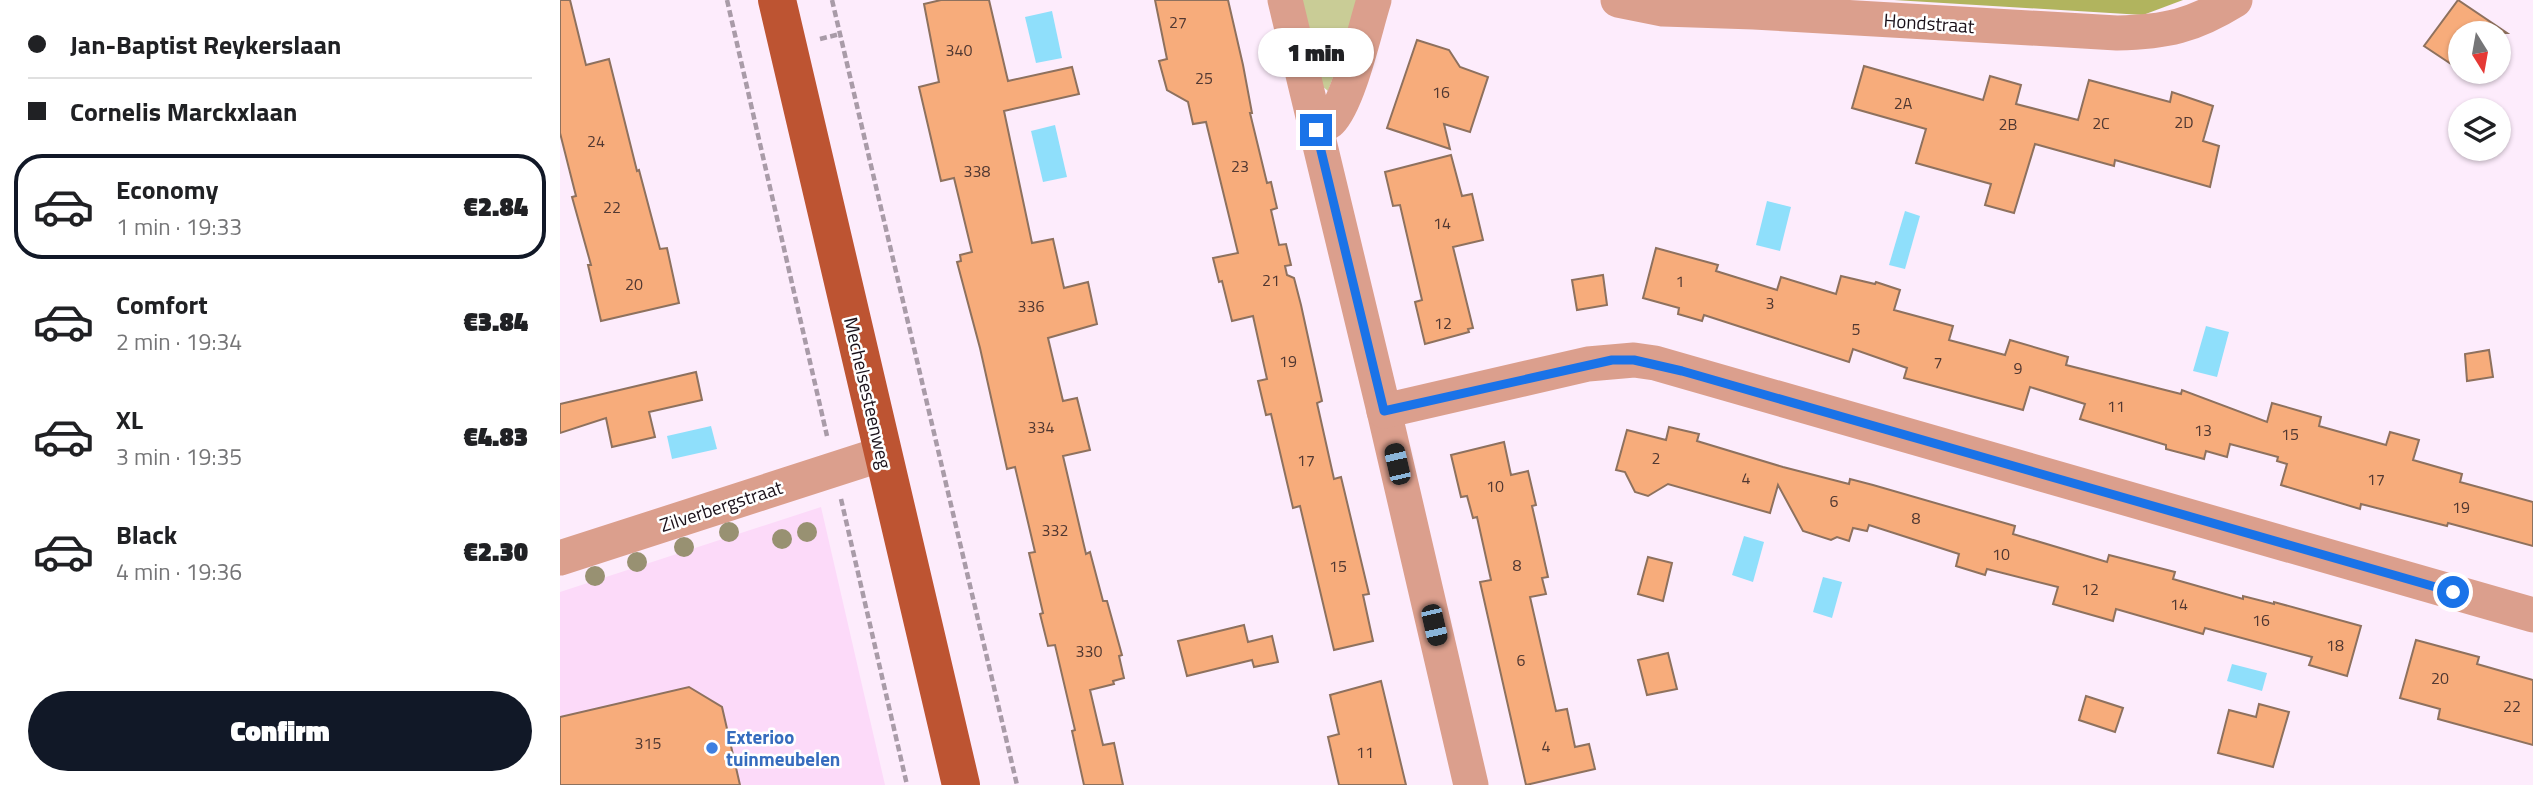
<!DOCTYPE html>
<html lang="en">
<head>
<meta charset="utf-8">
<style>
  body { margin:0; font-family:"Titillium Web",sans-serif; background:#f6f6f6; color:#202124; height:100vh; display:flex; flex-direction:column; font-size:26px; white-space:nowrap }
  * { box-sizing:border-box; margin:0 }
  p { font-size:23px; color:#757577 }
  .icon { flex:none; width:38px; height:38px; fill:none; stroke:currentColor; stroke-width:2; stroke-linecap:round; stroke-linejoin:round }
  .map { position:relative; flex:1; overflow:hidden }
  .side { display:flex; flex-direction:column; background:#fff; width:560px }
  .side>* { flex:none }
  .top-card { display:grid; align-content:center; height:154px; padding:0 28px; background:#fff }
  .needle { width:46px; rotate:169deg }
  .fabs { position:absolute; left:1888px; top:21px; display:grid; gap:14px }
  .fabs a { display:grid; place-items:center; width:63px; height:63px; border-radius:50%; background:#fff; box-shadow:0 2px 5px #0004; font-size:35px }
  .end { position:absolute; width:32px; height:32px; margin:-16px; border:9px solid #1a73e8; background:#fff; box-shadow:0 0 0 4px #fff }
  .from { border-radius:50% }
  .bubble { position:absolute; height:49px; border-radius:24px; background:#fff; box-shadow:0 2px 5px #0004; font-size:23px; font-weight:800; line-height:49px; text-align:center }
  .car { position:absolute; width:21px; height:42px; margin:-21px -10px; border-radius:9px; box-shadow:0 0 5px 2px #0007; background:linear-gradient(#222 24%,#8ab4d8 0 40%,#222 0 76%,#8ab4d8 0 86%,#222 0) }
  .top-card b { display:flex; align-items:center; gap:24px; height:66px; font-size:26px }
  .top-card b+b { border-top:2px solid #e0e0e0 }
  .top-card i { width:18px; height:18px; background:#202124 }
  ul { padding:0; list-style:none }
  li { display:flex; align-items:center; gap:21px; height:105px; margin:0 14px 10px; padding:0 14px; border:4px solid transparent; border-radius:28px }
  li div { flex:1 }
  li b { display:block; font-size:26px }
  li em { font-style:normal; font-weight:800 }
  li.selected { border-color:#111827 }
  li>.icon { width:63px; height:63px; stroke-width:1.5 }
  .button { display:flex; gap:14px; margin-top:auto; padding:14px 28px }
  .button a { flex:1; height:80px; border-radius:42px; background:#111827; color:#fff; font-size:28px; font-weight:800; line-height:80px; text-align:center }
  main { display:flex; flex:1; min-height:0 }
  .map>svg:first-child { display:block }
</style>
</head>
<body>
<main>
<section class="side">
<div class="top-card">
<b><i class="from"></i>Jan-Baptist Reykerslaan</b>
<b><i></i>Cornelis Marckxlaan</b>
</div>
<ul>
<li class="selected"><svg class="icon" aria-label="car" viewBox="0 0 24 24"><path d="M5 17H2v-5l4-1 3-4h7l3 4 3 1v5h-3M9 17h6M6 11h13"/><circle cx="7" cy="17" r="2"/><circle cx="17" cy="17" r="2"/></svg><div><b>Economy</b><p>1 min · 19:33</p></div><em>€2.84</em></li>
<li><svg class="icon" aria-label="car" viewBox="0 0 24 24"><path d="M5 17H2v-5l4-1 3-4h7l3 4 3 1v5h-3M9 17h6M6 11h13"/><circle cx="7" cy="17" r="2"/><circle cx="17" cy="17" r="2"/></svg><div><b>Comfort</b><p>2 min · 19:34</p></div><em>€3.84</em></li>
<li><svg class="icon" aria-label="car" viewBox="0 0 24 24"><path d="M5 17H2v-5l4-1 3-4h7l3 4 3 1v5h-3M9 17h6M6 11h13"/><circle cx="7" cy="17" r="2"/><circle cx="17" cy="17" r="2"/></svg><div><b>XL</b><p>3 min · 19:35</p></div><em>€4.83</em></li>
<li><svg class="icon" aria-label="car" viewBox="0 0 24 24"><path d="M5 17H2v-5l4-1 3-4h7l3 4 3 1v5h-3M9 17h6M6 11h13"/><circle cx="7" cy="17" r="2"/><circle cx="17" cy="17" r="2"/></svg><div><b>Black</b><p>4 min · 19:36</p></div><em>€2.30</em></li>
</ul>
<div class="button"><a>Confirm</a></div>
</section>
<div class="map">
<svg width="1973" height="785" viewBox="0 0 1973 785">
  <rect width="100%" height="100%" fill="#fdecfc"/>
  <path fill="#fcdaf9" d="M261,507l64,278h-325v-193z"/>
  <path fill="#c9cc96" d="M742,0h59l-33,91 -6,-5z"/>
  <path fill="#b1b45e" d="M1334,0h289l-40,15z"/>
  <g fill="#8fdffb">
    <path d="M492,11l10,47 -26,5 -11,-46z"/>
    <path d="M495,125l12,52 -24,5 -12,-51z"/>
    <path d="M1207,201l24,6 -11,44 -24,-6z"/>
    <path d="M1345,211l15,5 -15,53 -16,-4z"/>
    <path d="M1646,326l23,6 -12,45 -24,-6z"/>
    <path d="M151,426l6,23 -45,10 -5,-23z"/>
    <path d="M1184,536l20,6 -11,40 -21,-7z"/>
    <path d="M1263,577l19,5 -10,36 -19,-6z"/>
    <path d="M1672,664l35,9 -5,18 -35,-10z"/>
  </g>
  <g fill="#f7ac7b" stroke="#8e715e" stroke-width="2">
    <path d="M0,0h10l16,65 23,-6 28,112 2,-1 21,79 7,-1 12,55 -78,18 -13,-56h3l-19,-68 4,-1 -16,-63z"/>
    <path d="M381,0h48l19,81 64,-14 7,27 -75,17 28,132 21,-4 11,49 24,-6 9,42 -49,14 15,63 14,-3 13,52 -27,6 23,98 4,-2 13,49h4l15,54 -3,1 5,22 -11,3 1,3 -24,6 13,55 11,-2 9,42h-39l-12,-54 3,-1 -20,-85 -7,1 -8,-32 3,-1 -14,-60 6,-1 -20,-85 -8,2 -27,-121 -23,-86 4,-1 -1,-6 12,-3 -18,-74 -13,3 -22,-94 20,-5 -15,-78z"/>
    <path d="M595,0h73l15,65 9,48h-2l17,70 4,-1 6,26 -6,2 8,35 7,-1 5,21 -6,1 2,9 7,3 7,27 21,96 -5,2 17,76 7,-2 28,117 -6,1 10,46 -39,9 -34,-144 -7,2 -22,-94 -5,1 -8,-34 9,-2 -14,-63 -21,5 -10,-40 -3,1 -6,-24 25,-5 -32,-131 -13,2 -5,-22 -21,-12 -8,-29 8,-2z"/>
    <path d="M1898,0l49,33h-47v37l-36,-24z"/>
    <path d="M857,40l32,10 11,17 28,10 -18,55 -26,-8 6,25 -63,-21z"/>
    <path d="M1304,66l119,34 7,-24 31,9 -5,19 62,16 11,-40 81,22 2,-10 41,14 -10,35 16,5 -9,41 -95,-27 -1,6 -79,-22 -21,69 -29,-8 6,-21 -75,-21 10,-34 -74,-21z"/>
    <path d="M891,155l11,41 10,-2 11,46 -30,7 20,81 -5,1 1,3 -44,12 -10,-42 7,-2 -22,-95 -7,1 -8,-34z"/>
    <path d="M1096,248l62,17 -2,6 61,19 4,-13 55,17 5,-18 34,8 1,-2 24,8 -6,20 59,16 -4,14 56,15 5,-15 58,17 -2,8 115,29 1,-4 85,32 5,-19 49,14 -2,9 67,19 4,-13 29,8 -6,20 49,14 -2,8 73,20v44l-85,-23 -1,3 -86,-22 -1,5 -79,-24 6,-21 -10,-3 1,-4 -48,-13 -3,13 -21,-6 -2,8 -38,-10v-4l-86,-26 5,-15 -55,-17 -7,23 -119,-32 3,-10 -54,-19 -4,13 -145,-47 -2,6 -24,-7 1,-6 -36,-10z"/>
    <path d="M1043,275l4,30 -30,5 -5,-30z"/>
    <path d="M1929,350l4,27 -26,4 -2,-27z"/>
    <path d="M136,372l6,28 -53,12 6,25 -43,10 -6,-29 -46,15v-29z"/>
    <path d="M1109,427l30,7 -2,7 86,26 66,17 1,-5 23,6 142,41 -2,8 94,28 2,-7 66,17 -2,7 70,20v-3l31,8v-2l87,24 -14,50 -38,-11 3,-8 -107,-29 -2,6 -87,-25 -3,12 -60,-17 5,-17 -71,-18 -2,6 -29,-9 3,-12 -90,-29 -2,6 -14,-3 -4,13 -12,-4 -6,3 -28,-9 -25,-46 -8,28 -102,-29 -20,12 -13,-4 -10,-20 -9,-2 11,-40 39,10z"/>
    <path d="M944,442l7,33 17,-4 8,34 -4,1 16,71 -6,1 4,16 -16,3 26,114 11,-2 8,38 14,-3 6,25 -69,16 -46,-203 11,-2 -14,-63 -4,1 -6,-22 -6,1 -10,-42z"/>
    <path d="M1088,557l24,6 -9,38 -25,-7z"/>
    <path d="M684,625l4,17 24,-6 6,26 -24,5 -2,-7 -65,16 -9,-35z"/>
    <path d="M1856,640l63,17 -2,7 56,16v65l-95,-26 2,-10 -40,-11z"/>
    <path d="M1108,653l9,36 -30,6 -9,-35z"/>
    <path d="M821,681l25,104h-67l-11,-48 11,-3 -9,-39z"/>
    <path d="M129,687l33,20 18,78h-180v-68z"/>
    <path d="M1526,696l37,12 -8,24 -36,-12z"/>
    <path d="M1699,704l30,8 -16,55 -55,-14 11,-43 27,7z"/>
  </g>
  <g fill="none" stroke-linecap="round" stroke-linejoin="round">
    <g stroke="#a99ba8" stroke-width="4.5" stroke-dasharray="7 3.5" stroke-linecap="butt">
      <path d="M167,0l100,436"/>
      <path d="M272,0l185,785"/>
      <path d="M260,39l20,-5"/>
      <path d="M281,499l66,286"/>
    </g>
    <g stroke="#db9f8d" stroke-width="35">
      <path d="M725,0l99,411 87,374"/>
      <path d="M1058,0l45,9 91,3 363,21c49,-1 76,-7 118,-33"/>
      <path d="M756,129c5,-2 10,-5 14,-8 19,-19 35,-93 44,-121"/>
      <path d="M824,411l204,-47 46,-4 21,3 878,252"/>
      <path d="M0,558l322,-104"/>
    </g>
    <path stroke="#bd5432" stroke-width="38" d="M217,0l184,785"/>
  </g>
  <g fill="#989172">
    <circle cx="169" cy="532" r="10"/>
    <circle cx="247" cy="532" r="10"/>
    <circle cx="222" cy="539" r="10"/>
    <circle cx="124" cy="547" r="10"/>
    <circle cx="77" cy="562" r="10"/>
    <circle cx="35" cy="576" r="10"/>
  </g>
  <g fill="none" stroke-linecap="round" stroke-linejoin="round">
    <path stroke="#1a73e8" stroke-width="9" d="M756,130l68,281 228,-51h22l48,11 771,221"/>
  </g>
  <circle fill="#3f7fe0" stroke="#fff" stroke-width="2.5" cx="152" cy="748" r="7"/>
  <g text-anchor="middle" stroke-width="5" stroke-linejoin="round" paint-order="stroke">
    <g font-size="16" fill="#513832">
      <text x="618" y="28">27</text>
      <text x="399" y="56">340</text>
      <text x="644" y="84">25</text>
      <text x="881" y="98">16</text>
      <text x="1343" y="109">2A</text>
      <text x="1624" y="128">2D</text>
      <text x="1541" y="129">2C</text>
      <text x="1448" y="130">2B</text>
      <text x="36" y="147">24</text>
      <text x="680" y="172">23</text>
      <text x="417" y="177">338</text>
      <text x="52" y="213">22</text>
      <text x="882" y="229">14</text>
      <text x="711" y="286">21</text>
      <text x="1120" y="287">1</text>
      <text x="74" y="290">20</text>
      <text x="1210" y="309">3</text>
      <text x="471" y="312">336</text>
      <text x="883" y="329">12</text>
      <text x="1296" y="335">5</text>
      <text x="728" y="367">19</text>
      <text x="1378" y="368">7</text>
      <text x="1458" y="374">9</text>
      <text x="1556" y="412">11</text>
      <text x="481" y="433">334</text>
      <text x="1643" y="436">13</text>
      <text x="1730" y="440">15</text>
      <text x="1096" y="464">2</text>
      <text x="746" y="466">17</text>
      <text x="1186" y="484">4</text>
      <text x="1816" y="485">17</text>
      <text x="935" y="492">10</text>
      <text x="1274" y="507">6</text>
      <text x="1901" y="513">19</text>
      <text x="1356" y="524">8</text>
      <text x="495" y="536">332</text>
      <text x="1441" y="560">10</text>
      <text x="957" y="571">8</text>
      <text x="778" y="572">15</text>
      <text x="1530" y="595">12</text>
      <text x="1619" y="610">14</text>
      <text x="1701" y="626">16</text>
      <text x="1775" y="651">18</text>
      <text x="529" y="657">330</text>
      <text x="961" y="666">6</text>
      <text x="1880" y="684">20</text>
      <text x="1952" y="712">22</text>
      <text x="88" y="749">315</text>
      <text x="986" y="752">4</text>
      <text x="805" y="758">11</text>
    </g>
    <g font-size="19" fill="#1a111a" stroke="#fff">
      <text transform="translate(1369 23) rotate(4)" y="7">Hondstraat</text>
      <text transform="translate(308 393) rotate(77)" y="7">Mechelsesteenweg</text>
      <text transform="translate(161 506) rotate(-18)" y="7">Zilverbergstraat</text>
    </g>
    <g font-size="19" font-weight="bold" fill="#366cbe" stroke="#fff" text-anchor="start">
      <text x="166" y="744">Exterioo<tspan x="166" dy="22">tuinmeubelen</tspan></text>
    </g>
  </g>
</svg>
<div class="fabs">
<a><svg class="needle" viewBox="-14 -14 28 28"><path d="M0-13l5 13h-10z" fill="#e53935"/><path d="M0 13l5-13h-10z" fill="#757577"/></svg></a>
<a><svg class="icon" aria-label="layers" viewBox="0 0 24 24"><path d="M12 4l9 5-9 5-9-5zM3 14l9 5 9-5"/></svg></a>
</div>
<i class="end from" style="left:1893px;top:592px"></i>
<i class="end" style="left:756px;top:130px"></i>
<div class="bubble" style="left:698px;top:28px;width:116px">1 min</div>
<i class="car" style="left:837px;top:464px;rotate:347deg"></i>
<i class="car" style="left:874px;top:625px;rotate:167deg"></i>
</div>
</main>
</body>
</html>
